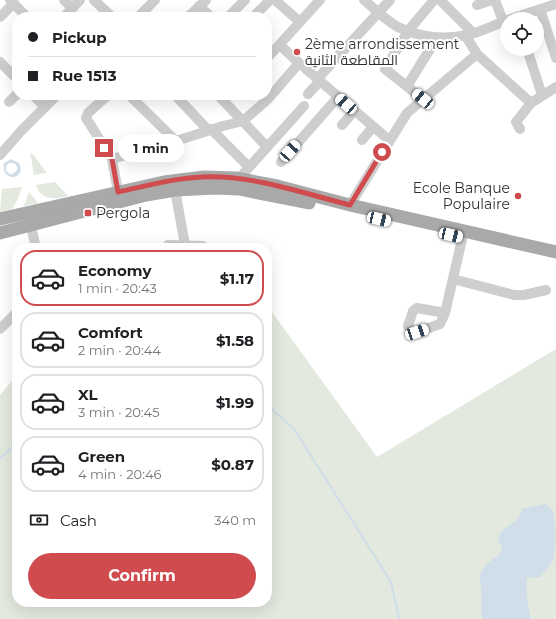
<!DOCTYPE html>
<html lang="en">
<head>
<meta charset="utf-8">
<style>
  body { margin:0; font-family:Montserrat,Cairo,sans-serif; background:#f6f6f6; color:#202124; height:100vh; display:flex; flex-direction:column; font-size:15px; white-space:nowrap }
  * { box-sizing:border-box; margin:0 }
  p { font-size:13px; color:#757577 }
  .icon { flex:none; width:22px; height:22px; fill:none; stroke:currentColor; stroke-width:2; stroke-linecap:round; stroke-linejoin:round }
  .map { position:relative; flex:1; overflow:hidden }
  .details { position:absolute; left:12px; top:243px; width:260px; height:364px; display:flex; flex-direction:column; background:#fff; border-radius:16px; box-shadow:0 4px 16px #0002 }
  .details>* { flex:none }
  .banner { position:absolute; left:12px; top:12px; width:260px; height:88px; border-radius:16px; box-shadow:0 4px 16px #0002; display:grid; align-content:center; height:88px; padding:0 16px; background:#fff }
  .controls { position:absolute; left:500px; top:12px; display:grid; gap:8px }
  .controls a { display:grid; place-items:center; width:44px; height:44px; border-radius:50%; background:#fff; box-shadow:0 4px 16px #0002; font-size:20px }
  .end { position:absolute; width:18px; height:18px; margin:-9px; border:5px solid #d04b4e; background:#fff; box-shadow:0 0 0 2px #fff }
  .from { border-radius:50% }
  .bubble { position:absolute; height:28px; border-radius:14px; background:#fff; box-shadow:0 4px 16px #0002; font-size:13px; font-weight:700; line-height:28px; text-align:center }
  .car { position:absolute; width:12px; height:24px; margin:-12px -6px; border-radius:5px; box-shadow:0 0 3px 1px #0007; background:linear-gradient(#fff 24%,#345 0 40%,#fff 0 76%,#345 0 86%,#fff 0) }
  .banner b { display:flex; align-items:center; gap:14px; height:38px; font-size:15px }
  .banner b+b { border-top:1px solid #e0e0e0 }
  .banner i { width:10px; height:10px; background:#202124 }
  ul { padding:7px 0 0; list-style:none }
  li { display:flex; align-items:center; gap:12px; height:56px; margin:0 8px 6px; padding:0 8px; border:2px solid #e0e0e0; border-radius:16px }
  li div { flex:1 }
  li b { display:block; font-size:15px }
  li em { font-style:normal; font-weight:700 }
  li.selected { border-color:#d04b4e }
  li>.icon { width:36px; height:36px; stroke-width:1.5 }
  .pay { display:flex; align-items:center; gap:10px; height:44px; padding:0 16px; font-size:15px }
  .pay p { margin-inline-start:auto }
  .action { display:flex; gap:8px; margin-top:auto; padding:8px 16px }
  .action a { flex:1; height:46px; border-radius:24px; background:#d04b4e; color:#fff; font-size:16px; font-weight:700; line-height:46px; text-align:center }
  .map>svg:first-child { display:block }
</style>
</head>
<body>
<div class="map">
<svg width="556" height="619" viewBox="0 0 556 619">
  <rect width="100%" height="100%" fill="#fff"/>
  <g fill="#e3e9de">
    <path d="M30,152l5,5 12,16 -13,2z"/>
    <path d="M55,182l13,14c-13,3 -27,5 -32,-11z"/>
    <path d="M22,187l-4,12 -6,10 -12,3 2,-23z"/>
    <path d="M29,192l9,11 -14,3z"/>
    <path d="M267,305l110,152 179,-108v270h-556v-224l17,-20v227h250z"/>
  </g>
  <g fill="#d0dee9" fill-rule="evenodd">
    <path d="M11,159l8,4c9,17 -19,20 -15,0zM9,163h5l3,3v4l-4,4h-3l-4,-3v-5z"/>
    <path d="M544,504c3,1 6,3 8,6 4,8 4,40 1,49 -3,7 -8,13 -13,18l-13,1c-1,15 0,27 4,41h-49c-2,-12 1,-31 -3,-41l4,-10 6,-6 10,-7 4,-9 -3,-2 -2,-5 3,-7 18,-14 3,-9z"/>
  </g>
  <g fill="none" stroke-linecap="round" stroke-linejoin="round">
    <g stroke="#d0dee9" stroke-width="2">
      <path d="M267,405l27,24 97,153 8,37"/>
      <path d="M0,458l17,-15"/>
    </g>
    <g stroke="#cecece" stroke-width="10">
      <path d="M10,0l17,17"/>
      <path d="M64,0l8,8"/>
      <path d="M94,0l18,17"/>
      <path d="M275,0l25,22"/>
      <path d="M364,0c11,9 21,20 34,27 20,10 46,13 69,8 14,-3 27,-10 40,-15"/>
      <path d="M440,0l33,33"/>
      <path d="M495,0l8,21"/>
      <path d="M477,5l15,-5"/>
      <path d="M199,6l12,11"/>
      <path d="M540,9l16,49"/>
      <path d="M0,17l14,-14"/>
      <path d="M64,17l16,-17"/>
      <path d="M138,17l17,-17"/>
      <path d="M188,17l18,-17"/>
      <path d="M228,17l17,-17"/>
      <path d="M253,17l17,-17"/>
      <path d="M510,19l46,-15"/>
      <path d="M465,35l12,19 54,49"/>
      <path d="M280,45l19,18 90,77"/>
      <path d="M527,49l15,46"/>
      <path d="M270,55l50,-55"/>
      <path d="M0,62l17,17"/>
      <path d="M318,78l72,-78"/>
      <path d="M407,86l30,-48"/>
      <path d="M308,94l12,-13"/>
      <path d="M33,95l12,12"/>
      <path d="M108,95l-20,18 -2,5 26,41 6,33"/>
      <path d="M129,95l47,46"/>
      <path d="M175,95l33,35"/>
      <path d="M218,95l49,52"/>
      <path d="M423,99l-38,-30 23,-38 26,-31"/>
      <path d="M9,102l8,-8"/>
      <path d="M342,125l12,-14"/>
      <path d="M211,129l38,38"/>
      <path d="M520,129l-4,-7 15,-19 25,-16"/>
      <path d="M362,140l11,-13"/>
      <path d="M0,155l22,-25 35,-35"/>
      <path d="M112,159l64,-18 47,-15 20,-5 25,-22 31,-36"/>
      <path d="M281,162l57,-65"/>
      <path d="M243,174l61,-68"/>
      <path d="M175,190l10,55"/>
      <path d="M350,205l57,-92 70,-59"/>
      <path d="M31,226l5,22"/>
      <path d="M168,245l35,1"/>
      <path d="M453,279l61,16h10l22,-5"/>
      <path d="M445,313l-28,-5 -4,3 -5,15 3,5 4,2 25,-9 5,-11 19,-82"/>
      <path d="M0,329l17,-17"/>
    </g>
    <g stroke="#a9a9a9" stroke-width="13">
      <path d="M0,219l164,-37 40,-5 32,1 41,8 73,19 206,47"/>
      <path d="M0,233l146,-38 29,-5 41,-2 23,1 70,14"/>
    </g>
  </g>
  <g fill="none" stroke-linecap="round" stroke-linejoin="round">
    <path stroke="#d04b4e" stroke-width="5" d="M104,148l8,11 6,33c28,-6 56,-14 85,-15 50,-2 99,16 147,28l32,-53"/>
  </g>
  <g fill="#d04b4e" stroke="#fff" stroke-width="1.5">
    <circle cx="297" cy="52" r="4"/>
    <circle cx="518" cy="196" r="4"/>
    <rect x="84" y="209" width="8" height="8" rx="2"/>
  </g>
  <g text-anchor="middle" stroke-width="4" stroke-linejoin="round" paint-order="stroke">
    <g font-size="14" fill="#313131" stroke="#fff" text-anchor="start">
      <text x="305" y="49">2ème arrondissement<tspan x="305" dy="16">المقاطعة الثانية</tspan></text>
      <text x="510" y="193" text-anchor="end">Ecole Banque<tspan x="510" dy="16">Populaire</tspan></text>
      <text x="96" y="218">Pergola</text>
    </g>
  </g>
</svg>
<div class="controls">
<a><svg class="icon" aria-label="locate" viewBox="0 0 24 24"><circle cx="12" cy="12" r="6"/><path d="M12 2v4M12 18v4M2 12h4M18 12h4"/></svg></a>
</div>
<i class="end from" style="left:382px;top:152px"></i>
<i class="end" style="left:104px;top:148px"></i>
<div class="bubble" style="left:118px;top:134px;width:66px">1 min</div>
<i class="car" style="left:423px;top:99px;rotate:309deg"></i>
<i class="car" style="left:346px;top:104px;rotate:311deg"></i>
<i class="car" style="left:290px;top:151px;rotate:42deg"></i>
<i class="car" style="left:379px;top:219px;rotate:103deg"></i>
<i class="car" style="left:451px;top:235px;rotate:103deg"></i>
<i class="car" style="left:417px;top:332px;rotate:72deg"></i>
<div class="banner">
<b><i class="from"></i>Pickup</b>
<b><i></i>Rue 1513</b>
</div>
<section class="details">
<ul>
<li class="selected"><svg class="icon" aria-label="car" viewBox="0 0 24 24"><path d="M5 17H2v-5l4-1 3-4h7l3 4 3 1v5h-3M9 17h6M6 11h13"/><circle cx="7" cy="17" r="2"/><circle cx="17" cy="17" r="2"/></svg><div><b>Economy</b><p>1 min · 20:43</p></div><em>$1.17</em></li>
<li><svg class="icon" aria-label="car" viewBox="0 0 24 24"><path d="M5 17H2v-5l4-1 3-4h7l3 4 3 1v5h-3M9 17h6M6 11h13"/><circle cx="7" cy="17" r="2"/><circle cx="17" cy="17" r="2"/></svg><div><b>Comfort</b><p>2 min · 20:44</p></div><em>$1.58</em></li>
<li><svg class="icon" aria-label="car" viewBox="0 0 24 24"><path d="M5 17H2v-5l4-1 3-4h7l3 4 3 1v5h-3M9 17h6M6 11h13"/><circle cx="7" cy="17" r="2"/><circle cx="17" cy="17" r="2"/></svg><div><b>XL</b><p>3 min · 20:45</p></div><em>$1.99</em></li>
<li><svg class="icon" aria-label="car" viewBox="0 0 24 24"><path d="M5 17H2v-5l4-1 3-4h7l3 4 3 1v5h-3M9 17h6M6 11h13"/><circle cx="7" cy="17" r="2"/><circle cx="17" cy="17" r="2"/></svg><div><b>Green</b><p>4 min · 20:46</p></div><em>$0.87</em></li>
</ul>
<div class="pay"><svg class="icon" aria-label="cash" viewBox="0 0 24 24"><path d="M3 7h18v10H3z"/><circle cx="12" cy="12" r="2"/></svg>Cash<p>340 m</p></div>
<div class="action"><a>Confirm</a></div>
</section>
</div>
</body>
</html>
